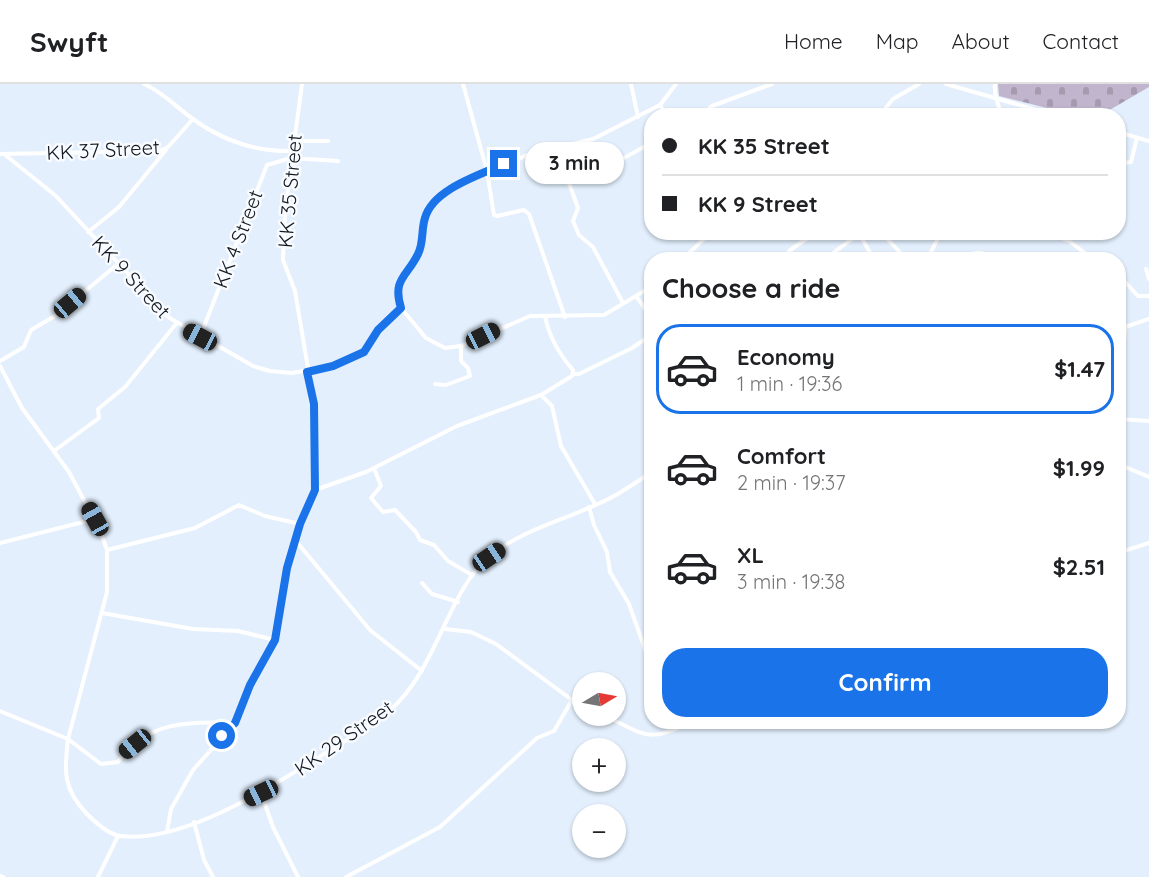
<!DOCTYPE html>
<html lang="en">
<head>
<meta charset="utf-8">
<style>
  body { margin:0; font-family:Quicksand,sans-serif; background:#f2f2f2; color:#202124; height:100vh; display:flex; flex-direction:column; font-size:22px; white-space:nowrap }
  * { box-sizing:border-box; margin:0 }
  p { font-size:20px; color:#757577 }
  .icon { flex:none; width:33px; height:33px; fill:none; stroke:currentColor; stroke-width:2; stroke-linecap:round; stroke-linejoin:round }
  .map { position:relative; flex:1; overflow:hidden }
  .details { position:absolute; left:644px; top:168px; width:482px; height:477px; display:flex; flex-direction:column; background:#fff; border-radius:24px; box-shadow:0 2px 4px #0004 }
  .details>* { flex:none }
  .hud { position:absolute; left:644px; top:24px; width:482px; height:132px; border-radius:24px; box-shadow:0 2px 4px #0004; display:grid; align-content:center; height:132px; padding:0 18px; background:#fff }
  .needle { width:39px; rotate:80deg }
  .tools { position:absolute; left:572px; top:588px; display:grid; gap:12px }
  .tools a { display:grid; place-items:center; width:54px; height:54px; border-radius:50%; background:#fff; box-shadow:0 2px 4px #0004; font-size:30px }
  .end { position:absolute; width:27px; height:27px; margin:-14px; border:8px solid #1a73e8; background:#fff; box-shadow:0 0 0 3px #fff }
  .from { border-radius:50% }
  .bubble { position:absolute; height:42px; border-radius:21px; background:#fff; box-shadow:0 2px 4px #0004; font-size:20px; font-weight:700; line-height:42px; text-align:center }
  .car { position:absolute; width:18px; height:36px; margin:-18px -9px; border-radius:8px; box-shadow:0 0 4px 2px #0007; background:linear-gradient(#222 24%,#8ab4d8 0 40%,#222 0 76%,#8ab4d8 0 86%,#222 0) }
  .hud b { display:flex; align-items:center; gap:21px; height:57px; font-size:22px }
  .hud b+b { border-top:2px solid #e0e0e0 }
  .hud i { width:15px; height:15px; background:#202124 }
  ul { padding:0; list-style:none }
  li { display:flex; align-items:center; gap:18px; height:90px; margin:0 12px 9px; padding:0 6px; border:3px solid transparent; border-radius:24px }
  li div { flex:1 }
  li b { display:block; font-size:22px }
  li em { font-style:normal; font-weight:700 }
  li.selected { border-color:#1a73e8 }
  li>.icon { width:54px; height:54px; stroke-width:1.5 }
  h2 { padding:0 18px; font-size:27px; line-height:72px }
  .button { display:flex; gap:12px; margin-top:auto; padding:12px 18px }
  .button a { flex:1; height:69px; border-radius:24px; background:#1a73e8; color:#fff; font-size:24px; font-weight:700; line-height:69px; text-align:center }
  header { display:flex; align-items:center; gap:36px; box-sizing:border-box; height:84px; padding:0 30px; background:#fff; border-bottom:2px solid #e0e0e0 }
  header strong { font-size:28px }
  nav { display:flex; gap:33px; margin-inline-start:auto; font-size:21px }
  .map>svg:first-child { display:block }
</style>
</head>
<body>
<header>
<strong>Swyft</strong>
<nav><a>Home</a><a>Map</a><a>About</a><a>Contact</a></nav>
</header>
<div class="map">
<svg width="1149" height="793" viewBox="0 0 1149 793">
  <defs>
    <pattern id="cemetery-stones" width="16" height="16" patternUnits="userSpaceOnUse" patternTransform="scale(1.5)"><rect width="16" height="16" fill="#c0b5cc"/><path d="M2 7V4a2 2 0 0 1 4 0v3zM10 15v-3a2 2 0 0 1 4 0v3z" fill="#a49baf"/></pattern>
  </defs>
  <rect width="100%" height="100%" fill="#e3effd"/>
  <path fill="url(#cemetery-stones)" d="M998,0h151v3l-48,28h-26l-76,-19z"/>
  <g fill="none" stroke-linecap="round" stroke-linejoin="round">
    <g stroke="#fff" stroke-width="4">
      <path d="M144,0c20,9 32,23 49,35 29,21 62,33 99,32"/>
      <path d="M463,0l24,87 7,44 3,1 27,-6 5,4 36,103"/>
      <path d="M631,0l7,33"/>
      <path d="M946,0l112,32"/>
      <path d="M995,0c-2,13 5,19 5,32"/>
      <path d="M660,21l7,11"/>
      <path d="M700,32l12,-10 60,-22"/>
      <path d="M879,32l14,-17 26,-15"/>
      <path d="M1118,48l31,9"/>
      <path d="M293,57h35"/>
      <path d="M573,60l8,30 41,-15 29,-16"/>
      <path d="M0,70l159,-3 9,-4 25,-28"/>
      <path d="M4,70l52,42 112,121 85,49 17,5 22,2 41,-7 31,-14 14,-22 23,-22 -4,-13 1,-10 20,-30 5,-15 2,-24 21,-24 81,-37 66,-16 67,-34 16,-21"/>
      <path d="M1118,80l13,-2 6,-24"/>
      <path d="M581,90l-12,9 9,25 -5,13 6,14 14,12 30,56"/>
      <path d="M88,148l31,-25 47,-57"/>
      <path d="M881,148l26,28"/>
      <path d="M1046,148l23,9 25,19"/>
      <path d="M859,149l15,27"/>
      <path d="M682,176l29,-28"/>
      <path d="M790,176l-1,-9 27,-19"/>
      <path d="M824,176l37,-28"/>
      <path d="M927,176l14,-28"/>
      <path d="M958,176c14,-9 24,-10 38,0"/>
      <path d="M1146,185l3,10"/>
      <path d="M1118,190l20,22h11"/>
      <path d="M636,212l15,21"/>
      <path d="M401,224l25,30 19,10 16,-2 69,-30 74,-1 47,-28"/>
      <path d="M200,253l67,-172 24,-7 47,3"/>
      <path d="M1118,266l6,-6 1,-17 24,-8"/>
      <path d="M0,277l24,-14 7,-17 24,-14 63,-52"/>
      <path d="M0,282l22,42 47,64 31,58 7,20v42l-39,147c-4,33 -5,50 19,75 8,8 22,21 34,22 64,8 158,-54 211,-87 19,-12 40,-23 57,-38 48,-40 58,-120 101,-155 37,-30 85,-38 126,-61 12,-7 23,-15 35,-22"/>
      <path d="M573,290h6l53,-26 19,-13"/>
      <path d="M435,300l11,1 24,-9 -2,-8 -7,-7v-15"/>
      <path d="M541,311l11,11 9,40 34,58"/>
      <path d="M1118,335l31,2"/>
      <path d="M651,338v13"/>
      <path d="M651,351v10"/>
      <path d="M54,367l45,-33 -1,-9 27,-22 51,-63"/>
      <path d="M1118,380l31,13"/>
      <path d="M374,384l7,18 -10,12 12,14 12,-2 21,22 4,8 14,5 14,16 24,14"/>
      <path d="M315,406l51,-18 91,-46 84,-31 31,-19 1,-6c-14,-16 -24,-33 -28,-54"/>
      <path d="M589,423l5,18 13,27 3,20 19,32 17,48"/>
      <path d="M296,457l74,89 52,41"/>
      <path d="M0,459l95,-24"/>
      <path d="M107,466l88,-22 44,-23 26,11 35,8"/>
      <path d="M1118,469l31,-10"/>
      <path d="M422,499l10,11 26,8"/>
      <path d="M102,529l91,16 45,2 37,9"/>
      <path d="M572,616l10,5"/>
      <path d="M0,627l68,28 33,25 17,-2c28,-41 72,-41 117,-39"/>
      <path d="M605,632c42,19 41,28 86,6"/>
      <path d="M261,709l12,34 25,50"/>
      <path d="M194,738l10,38 9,17"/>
      <path d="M167,748l4,-23 22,-39 42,-47 15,-38 25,-45 12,-72 13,-44 15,-34 -1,-86 -19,-113 -12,-31 2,-49 17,-127"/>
      <path d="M0,792l3,1"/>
      <path d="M98,793l20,-41"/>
      <path d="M346,793l94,-50 97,-89 17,-7 18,-31 -76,-56 -25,-12 -26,-3"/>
    </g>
  </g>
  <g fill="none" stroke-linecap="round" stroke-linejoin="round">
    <path stroke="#1a73e8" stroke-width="8" d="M222,652l13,-13 15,-38 25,-45 12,-72 13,-44 15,-34 -1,-86 -7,-32 26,-6 31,-14 14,-22 23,-22c-9,-29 6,-31 17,-54 6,-12 3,-24 7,-36 8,-29 55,-43 79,-54"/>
  </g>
  <g text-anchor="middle" stroke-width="5" stroke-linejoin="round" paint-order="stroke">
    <g font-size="20" fill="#12181e" stroke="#f8fbff">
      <text transform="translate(103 66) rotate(-3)" y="7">KK 37 Street</text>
      <text transform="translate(290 107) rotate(-85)" y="7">KK 35 Street</text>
      <text transform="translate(238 155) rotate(-69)" y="7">KK 4 Street</text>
      <text transform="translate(131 193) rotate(47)" y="7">KK 9 Street</text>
      <text transform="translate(344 654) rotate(-35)" y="7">KK 29 Street</text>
    </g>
  </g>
</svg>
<div class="tools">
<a><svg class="needle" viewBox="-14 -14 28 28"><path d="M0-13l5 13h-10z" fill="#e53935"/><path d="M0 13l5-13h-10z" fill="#757577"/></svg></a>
<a>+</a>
<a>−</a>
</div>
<i class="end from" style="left:222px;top:652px"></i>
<i class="end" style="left:504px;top:80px"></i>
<div class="bubble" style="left:525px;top:58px;width:99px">3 min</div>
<i class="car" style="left:70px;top:219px;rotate:50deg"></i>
<i class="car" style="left:483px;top:252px;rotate:63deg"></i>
<i class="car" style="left:200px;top:253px;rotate:298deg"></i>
<i class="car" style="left:95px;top:435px;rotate:331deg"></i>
<i class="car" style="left:489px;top:473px;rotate:56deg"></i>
<i class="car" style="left:135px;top:660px;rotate:231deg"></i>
<i class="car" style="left:261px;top:709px;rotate:245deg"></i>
<div class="hud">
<b><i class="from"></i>KK 35 Street</b>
<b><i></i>KK 9 Street</b>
</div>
<section class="details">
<h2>Choose a ride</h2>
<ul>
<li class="selected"><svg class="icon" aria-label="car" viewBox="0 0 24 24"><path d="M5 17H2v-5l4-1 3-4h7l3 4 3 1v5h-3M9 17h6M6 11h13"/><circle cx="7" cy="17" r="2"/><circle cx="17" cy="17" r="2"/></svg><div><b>Economy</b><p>1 min · 19:36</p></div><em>$1.47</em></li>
<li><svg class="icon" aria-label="car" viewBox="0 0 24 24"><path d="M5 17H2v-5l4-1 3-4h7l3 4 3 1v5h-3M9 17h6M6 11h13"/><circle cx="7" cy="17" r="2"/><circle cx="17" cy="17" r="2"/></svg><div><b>Comfort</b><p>2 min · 19:37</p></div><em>$1.99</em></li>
<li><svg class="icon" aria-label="car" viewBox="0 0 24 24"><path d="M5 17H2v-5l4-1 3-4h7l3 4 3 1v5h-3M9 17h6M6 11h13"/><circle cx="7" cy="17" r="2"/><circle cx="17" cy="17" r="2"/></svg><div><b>XL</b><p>3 min · 19:38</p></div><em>$2.51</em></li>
</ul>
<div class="button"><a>Confirm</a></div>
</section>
</div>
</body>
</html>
